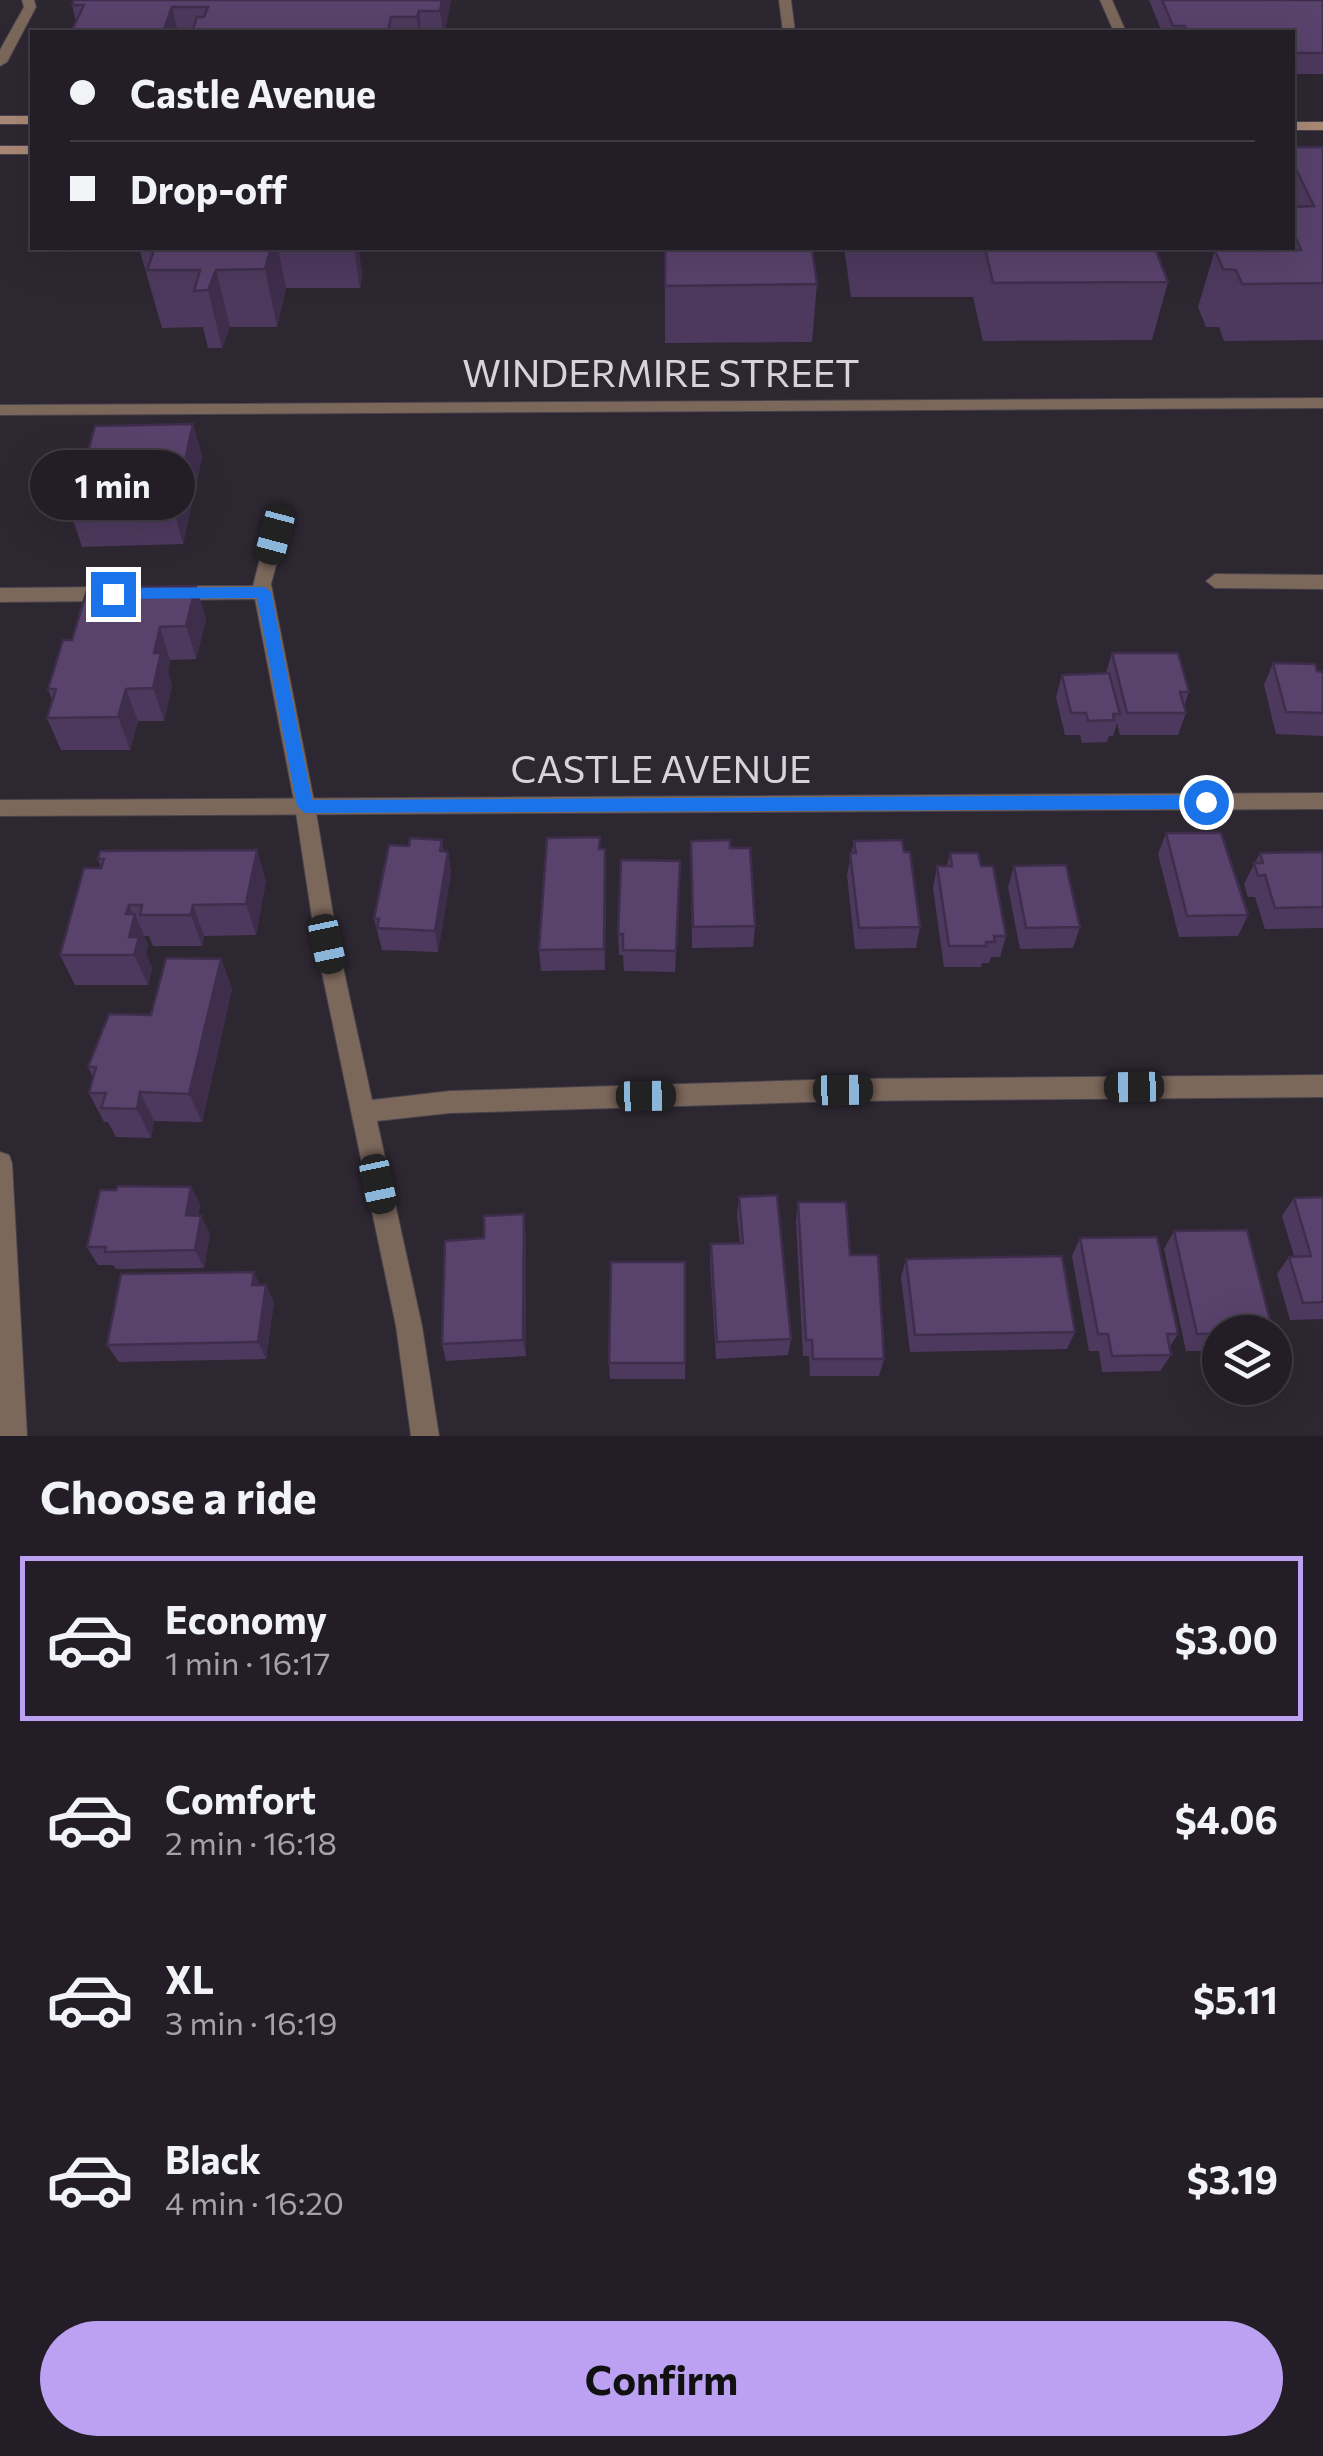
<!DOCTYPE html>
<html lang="en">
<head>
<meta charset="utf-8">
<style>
  body { margin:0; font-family:Commissioner,sans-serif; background:#2e2a32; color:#f1f3f6; height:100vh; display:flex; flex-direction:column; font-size:38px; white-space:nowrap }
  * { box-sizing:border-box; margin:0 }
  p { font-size:32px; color:#a2a2a7 }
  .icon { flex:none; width:55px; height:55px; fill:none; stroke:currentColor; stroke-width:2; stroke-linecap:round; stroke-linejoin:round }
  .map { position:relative; height:1436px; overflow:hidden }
  .details { display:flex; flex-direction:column; background:#221d26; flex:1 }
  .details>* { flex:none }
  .top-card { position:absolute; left:30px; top:30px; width:1265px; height:220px; border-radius:0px; box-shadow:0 10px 40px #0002,0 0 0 2px #3f3b43; display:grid; align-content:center; height:220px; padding:0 40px; background:#221d26 }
  .buttons { position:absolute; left:1202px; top:1315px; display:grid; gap:20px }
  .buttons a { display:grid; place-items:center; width:90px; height:90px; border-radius:50%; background:#221d26; box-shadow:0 10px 40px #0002,0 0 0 2px #3f3b43; font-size:50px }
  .end { position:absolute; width:45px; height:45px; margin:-22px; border:12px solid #1a73e8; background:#fff; box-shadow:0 0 0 5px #fff }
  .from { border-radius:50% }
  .bubble { position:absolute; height:70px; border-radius:35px; background:#221d26; box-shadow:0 10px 40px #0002,0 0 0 2px #3f3b43; font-size:32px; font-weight:700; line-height:70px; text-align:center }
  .car { position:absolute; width:30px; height:60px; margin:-30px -15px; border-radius:12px; box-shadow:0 0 8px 2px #0007; background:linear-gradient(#222 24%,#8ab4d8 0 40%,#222 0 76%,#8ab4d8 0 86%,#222 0) }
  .top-card b { display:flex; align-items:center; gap:35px; height:95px; font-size:38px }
  .top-card b+b { border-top:2px solid #3f3b43 }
  .top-card i { width:25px; height:25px; background:#f1f3f6 }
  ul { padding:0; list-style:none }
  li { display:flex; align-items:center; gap:30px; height:165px; margin:0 20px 15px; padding:0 20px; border:5px solid transparent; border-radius:0px }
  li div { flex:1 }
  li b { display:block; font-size:38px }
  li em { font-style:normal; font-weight:700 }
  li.selected { border-color:#bca0f2 }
  li>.icon { width:90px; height:90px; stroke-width:1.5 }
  h2 { padding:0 40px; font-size:45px; line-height:120px }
  .primary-button { display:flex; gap:20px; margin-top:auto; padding:20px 40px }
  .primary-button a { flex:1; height:115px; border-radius:60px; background:#bca0f2; color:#111; font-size:40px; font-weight:700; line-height:115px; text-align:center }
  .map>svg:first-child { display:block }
</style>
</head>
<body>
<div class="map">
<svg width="1323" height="1436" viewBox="0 0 1323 1436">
  <rect width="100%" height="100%" fill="#2d2732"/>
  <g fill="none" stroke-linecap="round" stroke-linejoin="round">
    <defs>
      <g id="service">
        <path d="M275,529l9,6 -13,49 44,222 23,138 34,156 78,-9 393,-12 480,-4v22l-480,4 -393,12 -73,8 45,205 17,110h-28l-15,-110 -80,-382 -21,-138 -40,-207 -84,1 -9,-7 9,-7h82l13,-51z"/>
        <path d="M1215,574l108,1v14l-108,-1 -9,-7z"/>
        <path d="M112,587l9,7 -9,7 -112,1v-14z"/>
      </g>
      <g id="minor">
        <path d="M22,0h12l2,7 -29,55 -7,4v-16l24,-43z"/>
        <path d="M779,0h12l4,32h-12z"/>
        <path d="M1100,0h12l14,32h-12z"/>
        <path d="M1323,398v10l-1323,7v-10z"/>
        <path d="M1323,793v16l-1323,7v-16z"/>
        <path d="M0,1152l9,3 3,8 15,273h-27z"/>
      </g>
      <g id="secondary">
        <rect x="0" y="116" width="32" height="8"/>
        <rect x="1292" y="122" width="31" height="8"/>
        <rect x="0" y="146" width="32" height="8"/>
      </g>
    </defs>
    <use href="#service" stroke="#48434d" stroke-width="2"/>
    <use href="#minor" stroke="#48434d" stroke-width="2"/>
    <use href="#secondary" stroke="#48434d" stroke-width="2"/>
    <use href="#service" fill="#7c675b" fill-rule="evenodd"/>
    <use href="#minor" fill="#7c675b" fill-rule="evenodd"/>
    <use href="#secondary" fill="#ab8976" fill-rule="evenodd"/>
  </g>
  <g fill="#4d395d">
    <path d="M451,0l-6,32h-374l5,-10 -4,-17z"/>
    <path d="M1149,0h174v74h-31v-42h-130z"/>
    <path d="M1292,147h31v193l-99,1 -5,-14h-13l-8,-20 17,-57h57v-2h20z"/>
    <path d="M139,248h225v1h-5v5l3,21 -2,13h-74l-9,39h-47l-8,21h-14l-5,-21 -41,1z"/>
    <path d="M665,248h84l68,36 -5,58 -147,1z"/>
    <path d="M844,248h311l13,34 -16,58 -169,1 -10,-44h-122z"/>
    <path d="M193,424l9,33 -19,87 -101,3 -11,-33z"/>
    <path d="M196,586l10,33 -10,40 -26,1 -2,12 4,13 -8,36h-26l-8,29h-69l-14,-32 5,-18 -4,-11 24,-49z"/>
    <path d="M1112,653l77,39 -5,14 2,7 -8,22h-58l-3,-12 -4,13h-4l-2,6 -25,1 -2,-8h-15l-9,-38 6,-22 44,-2z"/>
    <path d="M1273,663l50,9v64l-47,-2 -12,-49z"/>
    <path d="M1166,833l82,82 -10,21 -59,1 -21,-83z"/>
    <path d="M442,840l1,11 5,1 3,21 -13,79 -56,-2 -8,-31 35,-73z"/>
    <path d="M691,841l39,7 25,78 -2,21 -61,1z"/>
    <path d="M854,841l66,86 -4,21 -61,1 -8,-74z"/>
    <path d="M600,849h5l1,22 -1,99 -64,1 -2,-21z"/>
    <path d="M1323,852v76l-58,1 -10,-32h-7l-4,-13 16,-31z"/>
    <path d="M950,853l31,13 25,70 -6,21h-9l-2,6h-7l-1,4h-37l-11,-79 4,-22h10z"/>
    <path d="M98,859l168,22 -10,54 -52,1 -2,10h-49l-4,-10h-5l4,9 -2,9 6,14 -4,17h-73l-15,-30 41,-87z"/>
    <path d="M680,861l-5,111 -51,-1 -1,-16h-4l-1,-21z"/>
    <path d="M1014,866l66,61 -7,21 -53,1 -12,-62z"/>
    <path d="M221,959l11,30 -30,133 -48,-1 -3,17 -35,-1 -8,-15h-4l-15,-29 4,-16 -5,-10z"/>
    <path d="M191,1187l9,18 -2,11h3l9,18 -6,34 -88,1 -3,-4h-15l-11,-18 29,-57z"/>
    <path d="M739,1197l52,142 -3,16 -72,4 -6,-97 1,-18 29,-1 -3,-28z"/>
    <path d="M1323,1197v122l-33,1 -13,-46 12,-17 5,-1 -12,-40 12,-18z"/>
    <path d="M798,1202l52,53 34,104 -5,17h-69l-1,-20h-6l-7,-135z"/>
    <path d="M1174,1231l46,101v19h-34l-22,-102z"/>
    <path d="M526,1233v123l-80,5 -4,-17 42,-106z"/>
    <path d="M1080,1238l98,96 -9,14 2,7 -11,16 -58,1 -3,-21h-10l-17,-95z"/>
    <path d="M906,1259l169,73 -8,17 -157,3 -9,-75z"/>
    <path d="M685,1262v117h-75l-1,-16z"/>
    <path d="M260,1285l14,17 -8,57 -147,3 -12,-17z"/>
  </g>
  <g fill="#3e2e4c">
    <path d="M442,0h9l-6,32h-2l-3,-21z"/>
    <path d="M172,7l6,25h-15z"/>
    <path d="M419,11l2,21h-2l-2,-15z"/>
    <path d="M271,248h7l8,40 -9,39 -12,-58z"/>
    <path d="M354,248h5l3,27 -2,13z"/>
    <path d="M216,270l14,57 -8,21 -14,-58z"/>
    <path d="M193,424l9,33 -19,87 -9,-33z"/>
    <path d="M196,586l10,33 -10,40 -10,-33z"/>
    <path d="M160,627l10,33 -2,12 4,13 -8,36 -11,-33 1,-35z"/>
    <path d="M126,689l12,32 -8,29 -12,-33z"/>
    <path d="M605,849l1,22 -1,99 -1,-21z"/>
    <path d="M257,850l9,31 -10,54 -10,-31z"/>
    <path d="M448,852l3,21 -13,79 -3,-21z"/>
    <path d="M129,905l5,13 1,-4 13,31 -2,9 6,14 -4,17 -14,-30 -5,-18 -3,-23z"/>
    <path d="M193,905l11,31 -2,10 -11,-31z"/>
    <path d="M221,959l11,30 -30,133 -13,-28z"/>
    <path d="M140,1092l14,29 -3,17 -14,-29z"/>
    <path d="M191,1187l9,18 -5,28 -9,-18z"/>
    <path d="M524,1214l2,19v123l-3,-16z"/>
    <path d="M201,1216l9,18 -6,34 -9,-18z"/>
    <path d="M254,1272l8,18 -10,-5z"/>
    <path d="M266,1285l8,17 -8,57 -8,-17z"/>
  </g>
  <g fill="#59426c" stroke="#3e2e4c" stroke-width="2.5">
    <path d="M74,0h368l-2,11h-21l-2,6h-26l-3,15h-196l5,-15h7l4,-10h-36l-9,25h-92l13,-27h-12z"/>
    <path d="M1162,0h161v53h-31v-21h-104l-3,-6h-12z"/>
    <path d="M1292,147h31v136l-81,1 -6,-14 -13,-1 -8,-19h86l-6,-15 -3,-1v-27l22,-1 -22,-45z"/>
    <path d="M155,248h116l-6,21 -49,1 -8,20 -14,1 6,-21h-53z"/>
    <path d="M665,248h147l5,36 -152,2z"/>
    <path d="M985,248h170l13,34 -175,1z"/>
    <path d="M193,424l-19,87 -103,3 24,-88z"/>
    <path d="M196,586l-10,40 -26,1 -6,26h7l-8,35 -27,1 -8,28 -71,1 9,-29h-8l15,-49h9l16,-53z"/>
    <path d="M1112,653h66l11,39h-9l6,21h-59z"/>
    <path d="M1273,663l42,1 2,7 6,1v41l-37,-1z"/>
    <path d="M1109,673l11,41h-7l1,6 -26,1 -2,-8h-15l-9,-38z"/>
    <path d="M1166,833h55l27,82 -61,1z"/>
    <path d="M600,837l-1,12h6l-1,100 -65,1 8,-112z"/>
    <path d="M410,838l32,2 -2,11 8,1 -13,79 -58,-3 2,-9h-5l15,-74 20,1z"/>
    <path d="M730,840v8h20l5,78 -62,1 -2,-86z"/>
    <path d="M902,840l2,12h6l10,75 -61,1 -9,-75h6l-2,-12z"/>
    <path d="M257,850l-11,54 -53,1 -2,10h-51l2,-10h-13l-3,9h9l-6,23h10l-5,18h-74l24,-87h17l3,-9h-6l2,-8z"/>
    <path d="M1323,852v55l-48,1 -10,-33 -7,1 -4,-13h9l-3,-10z"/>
    <path d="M950,853h28l3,13h12l13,70h-12l1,6h-9v4h-37l-12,-80h15z"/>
    <path d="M621,860l59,1 -4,90 -53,-1v-16h-5z"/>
    <path d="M1066,865l14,62 -54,1 -12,-62z"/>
    <path d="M166,958l55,1 -32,135 -49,-2 -3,17 -36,-1 5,-15h-17l7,-26h-8l21,-53 42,1z"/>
    <path d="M118,1186l73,1 -5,28 15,1 -6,34 -90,2 1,-5h-19l13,-57h16z"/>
    <path d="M777,1195l14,144 -74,3 -6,-98 32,-1 -4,-46z"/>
    <path d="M1323,1197v105l-20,1 -14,-46 22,-1 -17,-58z"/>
    <path d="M798,1202h48l4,53h28l6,104h-71l-1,-19h-6z"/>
    <path d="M524,1214l-1,126 -81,4 3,-103 39,-3v-22z"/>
    <path d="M1247,1230l26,102 -76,2 -23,-103z"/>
    <path d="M1157,1237l21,97h-11l4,21 -59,1 -4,-22h-10l-18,-96z"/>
    <path d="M1062,1256l13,76 -160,3 -9,-76z"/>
    <path d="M611,1262h74v101h-76z"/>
    <path d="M254,1272l-2,13h14l-8,57 -151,3 14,-71z"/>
  </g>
  <path fill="#1a73e8" d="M264,587l7,5 41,208 894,-5 8,7 -8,7 -901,4 -8,-7 -40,-208 -144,1 -8,-5 8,-6z"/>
  <g text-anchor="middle" stroke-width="8" stroke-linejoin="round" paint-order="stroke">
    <g font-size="38" fill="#d7d3db" stroke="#2d2732">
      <text x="661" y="387">WINDERMIRE STREET</text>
      <text x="661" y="783">CASTLE AVENUE</text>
    </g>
  </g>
</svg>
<div class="buttons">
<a><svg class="icon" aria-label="layers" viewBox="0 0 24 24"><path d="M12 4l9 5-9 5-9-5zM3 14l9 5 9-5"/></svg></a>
</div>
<i class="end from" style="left:1206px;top:802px"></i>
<i class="end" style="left:113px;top:594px"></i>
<div class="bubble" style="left:30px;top:450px;width:165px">1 min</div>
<i class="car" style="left:275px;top:535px;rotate:195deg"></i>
<i class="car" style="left:327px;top:944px;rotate:168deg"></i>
<i class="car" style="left:1134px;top:1087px;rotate:269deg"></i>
<i class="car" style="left:843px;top:1090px;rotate:89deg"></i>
<i class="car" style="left:646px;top:1096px;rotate:89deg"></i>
<i class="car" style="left:378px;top:1184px;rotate:168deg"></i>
<div class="top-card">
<b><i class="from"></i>Castle Avenue</b>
<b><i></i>Drop-off</b>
</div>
</div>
<section class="details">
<h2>Choose a ride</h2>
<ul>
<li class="selected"><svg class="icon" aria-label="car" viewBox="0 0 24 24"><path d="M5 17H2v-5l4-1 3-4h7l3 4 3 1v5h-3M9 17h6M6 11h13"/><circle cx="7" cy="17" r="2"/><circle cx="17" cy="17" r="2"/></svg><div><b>Economy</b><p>1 min · 16:17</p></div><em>$3.00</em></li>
<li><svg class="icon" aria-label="car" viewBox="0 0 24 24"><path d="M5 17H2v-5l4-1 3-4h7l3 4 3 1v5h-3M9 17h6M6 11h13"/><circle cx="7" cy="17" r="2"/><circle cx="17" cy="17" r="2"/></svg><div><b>Comfort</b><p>2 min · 16:18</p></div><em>$4.06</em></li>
<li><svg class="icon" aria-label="car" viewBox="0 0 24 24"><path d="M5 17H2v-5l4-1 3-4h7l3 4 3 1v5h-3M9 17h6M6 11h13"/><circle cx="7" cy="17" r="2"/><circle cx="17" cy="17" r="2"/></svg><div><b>XL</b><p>3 min · 16:19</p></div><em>$5.11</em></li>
<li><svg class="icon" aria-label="car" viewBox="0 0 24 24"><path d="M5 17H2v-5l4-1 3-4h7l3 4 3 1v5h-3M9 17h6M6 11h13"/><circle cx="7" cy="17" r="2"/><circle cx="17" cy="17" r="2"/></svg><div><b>Black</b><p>4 min · 16:20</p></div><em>$3.19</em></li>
</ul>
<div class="primary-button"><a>Confirm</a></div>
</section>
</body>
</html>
